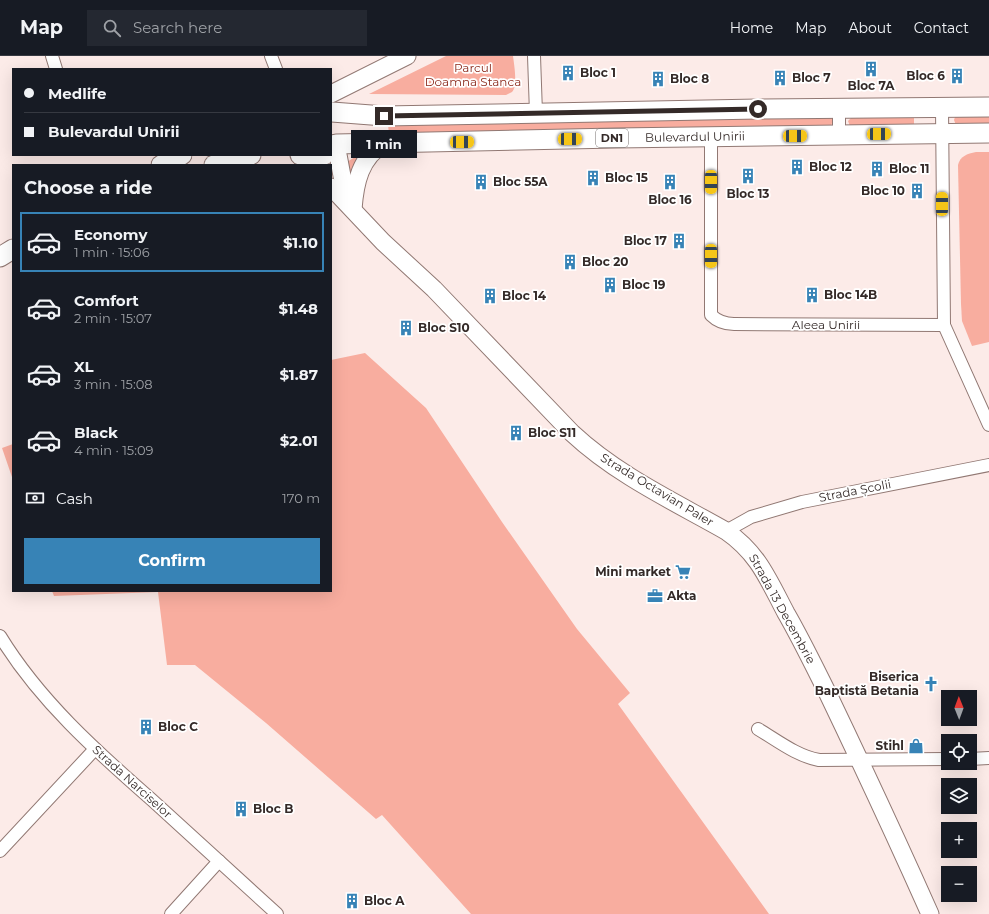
<!DOCTYPE html>
<html lang="en">
<head>
<meta charset="utf-8">
<style>
  body { margin:0; font-family:Montserrat,sans-serif; background:#242831; color:#f1f3f6; height:100vh; display:flex; flex-direction:column; font-size:15px; white-space:nowrap }
  * { box-sizing:border-box; margin:0 }
  p { font-size:13px; color:#9ea1a6 }
  .icon { flex:none; width:22px; height:22px; fill:none; stroke:currentColor; stroke-width:2; stroke-linecap:round; stroke-linejoin:round }
  .map { position:relative; flex:1; overflow:hidden }
  .details { position:absolute; left:12px; top:108px; width:320px; height:428px; display:flex; flex-direction:column; background:#171b24; border-radius:0px; box-shadow:0 4px 16px #0002 }
  .details>* { flex:none }
  .top-card { position:absolute; left:12px; top:12px; width:320px; height:88px; border-radius:0px; box-shadow:0 4px 16px #0002; display:grid; align-content:center; height:88px; padding:0 12px; background:#171b24 }
  .needle { width:26px; rotate:359deg }
  .buttons { position:absolute; left:941px; top:634px; display:grid; gap:8px }
  .buttons a { display:grid; place-items:center; width:36px; height:36px; border-radius:0px; background:#171b24; box-shadow:0 4px 16px #0002; font-size:20px }
  .end { position:absolute; width:18px; height:18px; margin:-9px; border:5px solid #342a28; background:#fff; box-shadow:0 0 0 2px #fff }
  .from { border-radius:50% }
  .bubble { position:absolute; height:28px; border-radius:0px; background:#171b24; box-shadow:0 4px 16px #0002; font-size:13px; font-weight:700; line-height:28px; text-align:center }
  .car { position:absolute; width:12px; height:24px; margin:-12px -6px; border-radius:5px; box-shadow:0 0 3px 1px #0007; background:linear-gradient(#f5c518 24%,#345 0 40%,#f5c518 0 76%,#345 0 86%,#f5c518 0) }
  .top-card b { display:flex; align-items:center; gap:14px; height:38px; font-size:15px }
  .top-card b+b { border-top:1px solid #363941 }
  .top-card i { width:10px; height:10px; background:#f1f3f6 }
  ul { padding:0; list-style:none }
  li { display:flex; align-items:center; gap:12px; height:60px; margin:0 8px 6px; padding:0 4px; border:2px solid transparent; border-radius:0px }
  li div { flex:1 }
  li b { display:block; font-size:15px }
  li em { font-style:normal; font-weight:700 }
  li.active { border-color:#3783b6 }
  li>.icon { width:36px; height:36px; stroke-width:1.5 }
  h2 { padding:0 12px; font-size:18px; line-height:48px }
  .pay { display:flex; align-items:center; gap:10px; height:44px; padding:0 12px; font-size:15px }
  .pay p { margin-inline-start:auto }
  .primary-button { display:flex; gap:8px; margin-top:auto; padding:8px 12px }
  .primary-button a { flex:1; height:46px; border-radius:0px; background:#3783b6; color:#fff; font-size:16px; font-weight:700; line-height:46px; text-align:center }
  header { display:flex; align-items:center; gap:24px; box-sizing:border-box; height:56px; padding:0 20px; background:#171b24; border-bottom:1px solid #363941 }
  header strong { font-size:19px }
  nav { display:flex; gap:22px; margin-inline-start:auto; font-size:14px }
  .search { width:280px; height:36px; background:#242831; display:flex; align-items:center; gap:10px; box-sizing:border-box; padding:0 14px; border-radius:0px; color:#9ea1a6; font-size:15px }
  .map>svg:first-child { display:block }
</style>
</head>
<body>
<header>
<strong>Map</strong>
<div class="search"><svg class="icon" aria-label="search" viewBox="0 0 24 24"><circle cx="10" cy="10" r="6"/><path d="M15 15l6 6"/></svg>Search here</div>
<nav><a>Home</a><a>Map</a><a>About</a><a>Contact</a></nav>
</header>
<div class="map">
<svg width="989" height="858" viewBox="0 0 989 858">
  <rect width="100%" height="100%" fill="#fcebe8"/>
  <g fill="#f8ad9f">
    <path d="M446,0h67c1,8 5,30 -1,36 -2,1 -4,2 -6,3l-137,-1z"/>
    <path d="M989,59v10h-33l-2,-5 1,-3 2,-1z"/>
    <path d="M914,60v10h-64l-2,-5 4,-4z"/>
    <path d="M747,62h84l2,1 -2,8 -442,7 -1,-9z"/>
    <path d="M976,96h13v190l-17,4 -10,-25 -1,-17 -3,-139c2,-9 9,-11 18,-13z"/>
    <path d="M364,97l-12,35 -5,-26 11,-7z"/>
    <path d="M365,297l61,55 76,114 75,107 53,64 -12,11 151,210h-298l-89,-99 -6,4 -110,-96 -71,-58h-28l-9,-73 -104,4 -2,-5h279v-231z"/>
    <path d="M13,388v36l-11,-32z"/>
  </g>
  <g fill="none" stroke-linecap="round" stroke-linejoin="round">
    <defs>
      <g id="street">
        <path d="M52,0l4,13"/>
        <path d="M271,0l5,13"/>
        <path d="M534,0l2,57"/>
        <path d="M942,52l2,217 45,100"/>
        <path d="M839,53v26"/>
        <path d="M711,81v178c7,7 14,9 23,9l210,1"/>
        <path d="M726,475l25,-14 51,-15 187,-37"/>
        <path d="M0,580c39,64 96,115 152,164 42,38 83,76 125,114"/>
        <path d="M758,673c20,12 39,27 61,31l129,-1"/>
        <path d="M970,703l19,-1"/>
        <path d="M0,795l95,-102"/>
        <path d="M171,858l48,-53"/>
      </g>
      <g id="secondary">
        <path d="M331,38l76,-38"/>
        <path d="M336,88l6,32 9,28"/>
        <path d="M331,131l52,55 51,47 138,144c45,42 101,68 154,98 32,22 42,48 60,82 15,26 28,53 42,81 35,73 69,146 102,220"/>
        <path d="M353,153c2,-26 7,-52 32,-66"/>
      </g>
      <g id="primary">
        <path d="M332,56l52,4 374,-7 231,-2"/>
        <path d="M336,88l280,-6 373,-5"/>
        <path d="M300,99l13,3 11,-3"/>
        <path d="M161,109l21,-10"/>
        <path d="M214,109l37,-10"/>
        <path d="M0,201l13,-8"/>
      </g>
    </defs>
    <use href="#street" stroke="#917873" stroke-width="14"/>
    <use href="#secondary" stroke="#917873" stroke-width="19"/>
    <use href="#primary" stroke="#917873" stroke-width="21"/>
    <use href="#street" stroke="#fff" stroke-width="12"/>
    <use href="#secondary" stroke="#fff" stroke-width="17"/>
    <use href="#primary" stroke="#fff" stroke-width="19"/>
  </g>
  <g fill="none" stroke-linecap="round" stroke-linejoin="round">
    <path stroke="#342a28" stroke-width="5" d="M384,60l374,-7"/>
  </g>
  <defs>
    <symbol id="building-bare" viewBox="-9 -9 18 18"><path d="M-4-6H4V6H1V3H-1V6H-4ZM-2.5-4.3h1.7v1.8h-1.7ZM.8-4.3h1.7v1.8H.8ZM-2.5-1h1.7V.8h-1.7ZM.8-1h1.7V.8H.8Z" fill="#3783b6" stroke="#fff" stroke-width="2.5" paint-order="stroke"/></symbol>
    <symbol id="supermarket-bare" viewBox="-9 -9 18 18"><path d="M-6-5.5h2.5l.6 2H6L4.5 2H-2.5L-4.4-4H-6ZM-1.5 3.2a1.3 1.3 0 1 0 .1 0ZM3 3.2a1.3 1.3 0 1 0 .1 0Z" fill="#3783b6" stroke="#fff" stroke-width="2.5" paint-order="stroke"/></symbol>
    <symbol id="office-bare" viewBox="-9 -9 18 18"><path d="M-6-3h4V-5.5h4V-3h4V5H-6ZM-1-4.5V-3h2v-1.5ZM-6 0V1H6V0Z" fill="#3783b6" stroke="#fff" stroke-width="2.5" paint-order="stroke"/></symbol>
    <symbol id="church-bare" viewBox="-9 -9 18 18"><path d="M-1.2-6h2.4v3.5h3.3v2.4h-3.3V6h-2.4V-.1h-3.3v-2.4h3.3Z" fill="#3783b6" stroke="#fff" stroke-width="2.5" paint-order="stroke"/></symbol>
    <symbol id="shop-bare" viewBox="-9 -9 18 18"><path d="M-5-2.5h2.3a2.7 3.5 0 0 1 5.4 0H5L5.5 6h-11ZM-1.5-2.5h3a1.5 2.3 0 0 0-3 0Z" fill="#3783b6" stroke="#fff" stroke-width="2.5" paint-order="stroke"/></symbol>
  </defs>
  <g fill-rule="evenodd">
    <use href="#building-bare" x="860" y="2" width="22" height="22"/>
    <use href="#building-bare" x="557" y="6" width="22" height="22"/>
    <use href="#building-bare" x="946" y="9" width="22" height="22"/>
    <use href="#building-bare" x="769" y="11" width="22" height="22"/>
    <use href="#building-bare" x="647" y="12" width="22" height="22"/>
    <use href="#building-bare" x="786" y="100" width="22" height="22"/>
    <use href="#building-bare" x="866" y="102" width="22" height="22"/>
    <use href="#building-bare" x="737" y="109" width="22" height="22"/>
    <use href="#building-bare" x="582" y="111" width="22" height="22"/>
    <use href="#building-bare" x="470" y="115" width="22" height="22"/>
    <use href="#building-bare" x="659" y="115" width="22" height="22"/>
    <use href="#building-bare" x="906" y="124" width="22" height="22"/>
    <use href="#building-bare" x="668" y="174" width="22" height="22"/>
    <use href="#building-bare" x="559" y="195" width="22" height="22"/>
    <use href="#building-bare" x="599" y="218" width="22" height="22"/>
    <use href="#building-bare" x="801" y="228" width="22" height="22"/>
    <use href="#building-bare" x="479" y="229" width="22" height="22"/>
    <use href="#building-bare" x="395" y="261" width="22" height="22"/>
    <use href="#building-bare" x="505" y="366" width="22" height="22"/>
    <use href="#supermarket-bare" x="672" y="505" width="22" height="22"/>
    <use href="#office-bare" x="644" y="529" width="22" height="22"/>
    <use href="#church-bare" x="920" y="617" width="22" height="22"/>
    <use href="#building-bare" x="135" y="660" width="22" height="22"/>
    <use href="#shop-bare" x="905" y="679" width="22" height="22"/>
    <use href="#building-bare" x="230" y="742" width="22" height="22"/>
    <use href="#building-bare" x="341" y="834" width="22" height="22"/>
  </g>
  <g text-anchor="middle" stroke-width="3.5" stroke-linejoin="round" paint-order="stroke">
    <rect fill="#fff" stroke="#716a68" stroke-width="1" x="596" y="73" width="32" height="18" rx="3"/>
    <g font-size="11" font-weight="bold" fill="#342a28">
      <text x="612" y="86">DN1</text>
    </g>
    <g font-size="12" fill="#8c2b1d" stroke="#fff">
      <text x="473" y="16">Parcul<tspan x="473" dy="14">Doamna Stanca</tspan></text>
    </g>
    <g font-size="12" font-weight="bold" fill="#342a28" stroke="#fff" text-anchor="start">
      <text x="580" y="21">Bloc 1</text>
      <text x="945" y="24" text-anchor="end">Bloc 6</text>
      <text x="792" y="26">Bloc 7</text>
      <text x="670" y="27">Bloc 8</text>
      <text x="871" y="34" text-anchor="middle">Bloc 7A</text>
      <text x="809" y="115">Bloc 12</text>
      <text x="889" y="117">Bloc 11</text>
      <text x="605" y="126">Bloc 15</text>
      <text x="493" y="130">Bloc 55A</text>
      <text x="905" y="139" text-anchor="end">Bloc 10</text>
      <text x="748" y="142" text-anchor="middle">Bloc 13</text>
      <text x="670" y="148" text-anchor="middle">Bloc 16</text>
      <text x="667" y="189" text-anchor="end">Bloc 17</text>
      <text x="582" y="210">Bloc 20</text>
      <text x="622" y="233">Bloc 19</text>
      <text x="824" y="243">Bloc 14B</text>
      <text x="502" y="244">Bloc 14</text>
      <text x="418" y="276">Bloc S10</text>
      <text x="528" y="381">Bloc S11</text>
      <text x="671" y="520" text-anchor="end">Mini market</text>
      <text x="667" y="544">Akta</text>
      <text x="919" y="625" text-anchor="end">Biserica<tspan x="919" dy="14">Baptistă Betania</tspan></text>
      <text x="158" y="675">Bloc C</text>
      <text x="904" y="694" text-anchor="end">Stihl</text>
      <text x="253" y="757">Bloc B</text>
      <text x="364" y="849">Bloc A</text>
    </g>
    <g font-size="12" fill="#342a28" stroke="#fff">
      <text transform="translate(695 81) rotate(-1)" y="4">Bulevardul Unirii</text>
      <text x="826" y="273">Aleea Unirii</text>
      <text transform="translate(657 434) rotate(31)" y="4">Strada Octavian Paler</text>
      <text transform="translate(855 435) rotate(-11)" y="4">Strada Școlii</text>
      <text transform="translate(782 553) rotate(61)" y="4">Strada 13 Decembrie</text>
      <text transform="translate(132 726) rotate(42)" y="4">Strada Narciselor</text>
    </g>
  </g>
</svg>
<div class="buttons">
<a><svg class="needle" viewBox="-14 -14 28 28"><path d="M0-13l5 13h-10z" fill="#e53935"/><path d="M0 13l5-13h-10z" fill="#9ea1a6"/></svg></a>
<a><svg class="icon" aria-label="locate" viewBox="0 0 24 24"><circle cx="12" cy="12" r="6"/><path d="M12 2v4M12 18v4M2 12h4M18 12h4"/></svg></a>
<a><svg class="icon" aria-label="layers" viewBox="0 0 24 24"><path d="M12 4l9 5-9 5-9-5zM3 14l9 5 9-5"/></svg></a>
<a>+</a>
<a>−</a>
</div>
<i class="end from" style="left:758px;top:53px"></i>
<i class="end" style="left:384px;top:60px"></i>
<div class="bubble" style="left:351px;top:74px;width:66px">1 min</div>
<i class="car" style="left:879px;top:78px;rotate:89deg"></i>
<i class="car" style="left:795px;top:80px;rotate:89deg"></i>
<i class="car" style="left:570px;top:83px;rotate:89deg"></i>
<i class="car" style="left:462px;top:86px;rotate:89deg"></i>
<i class="car" style="left:711px;top:126px;rotate:180deg"></i>
<i class="car" style="left:942px;top:148px;rotate:0deg"></i>
<i class="car" style="left:711px;top:200px;rotate:180deg"></i>
<div class="top-card">
<b><i class="from"></i>Medlife</b>
<b><i></i>Bulevardul Unirii</b>
</div>
<section class="details">
<h2>Choose a ride</h2>
<ul>
<li class="active"><svg class="icon" aria-label="car" viewBox="0 0 24 24"><path d="M5 17H2v-5l4-1 3-4h7l3 4 3 1v5h-3M9 17h6M6 11h13"/><circle cx="7" cy="17" r="2"/><circle cx="17" cy="17" r="2"/></svg><div><b>Economy</b><p>1 min · 15:06</p></div><em>$1.10</em></li>
<li><svg class="icon" aria-label="car" viewBox="0 0 24 24"><path d="M5 17H2v-5l4-1 3-4h7l3 4 3 1v5h-3M9 17h6M6 11h13"/><circle cx="7" cy="17" r="2"/><circle cx="17" cy="17" r="2"/></svg><div><b>Comfort</b><p>2 min · 15:07</p></div><em>$1.48</em></li>
<li><svg class="icon" aria-label="car" viewBox="0 0 24 24"><path d="M5 17H2v-5l4-1 3-4h7l3 4 3 1v5h-3M9 17h6M6 11h13"/><circle cx="7" cy="17" r="2"/><circle cx="17" cy="17" r="2"/></svg><div><b>XL</b><p>3 min · 15:08</p></div><em>$1.87</em></li>
<li><svg class="icon" aria-label="car" viewBox="0 0 24 24"><path d="M5 17H2v-5l4-1 3-4h7l3 4 3 1v5h-3M9 17h6M6 11h13"/><circle cx="7" cy="17" r="2"/><circle cx="17" cy="17" r="2"/></svg><div><b>Black</b><p>4 min · 15:09</p></div><em>$2.01</em></li>
</ul>
<div class="pay"><svg class="icon" aria-label="cash" viewBox="0 0 24 24"><path d="M3 7h18v10H3z"/><circle cx="12" cy="12" r="2"/></svg>Cash<p>170 m</p></div>
<div class="primary-button"><a>Confirm</a></div>
</section>
</div>
</body>
</html>
